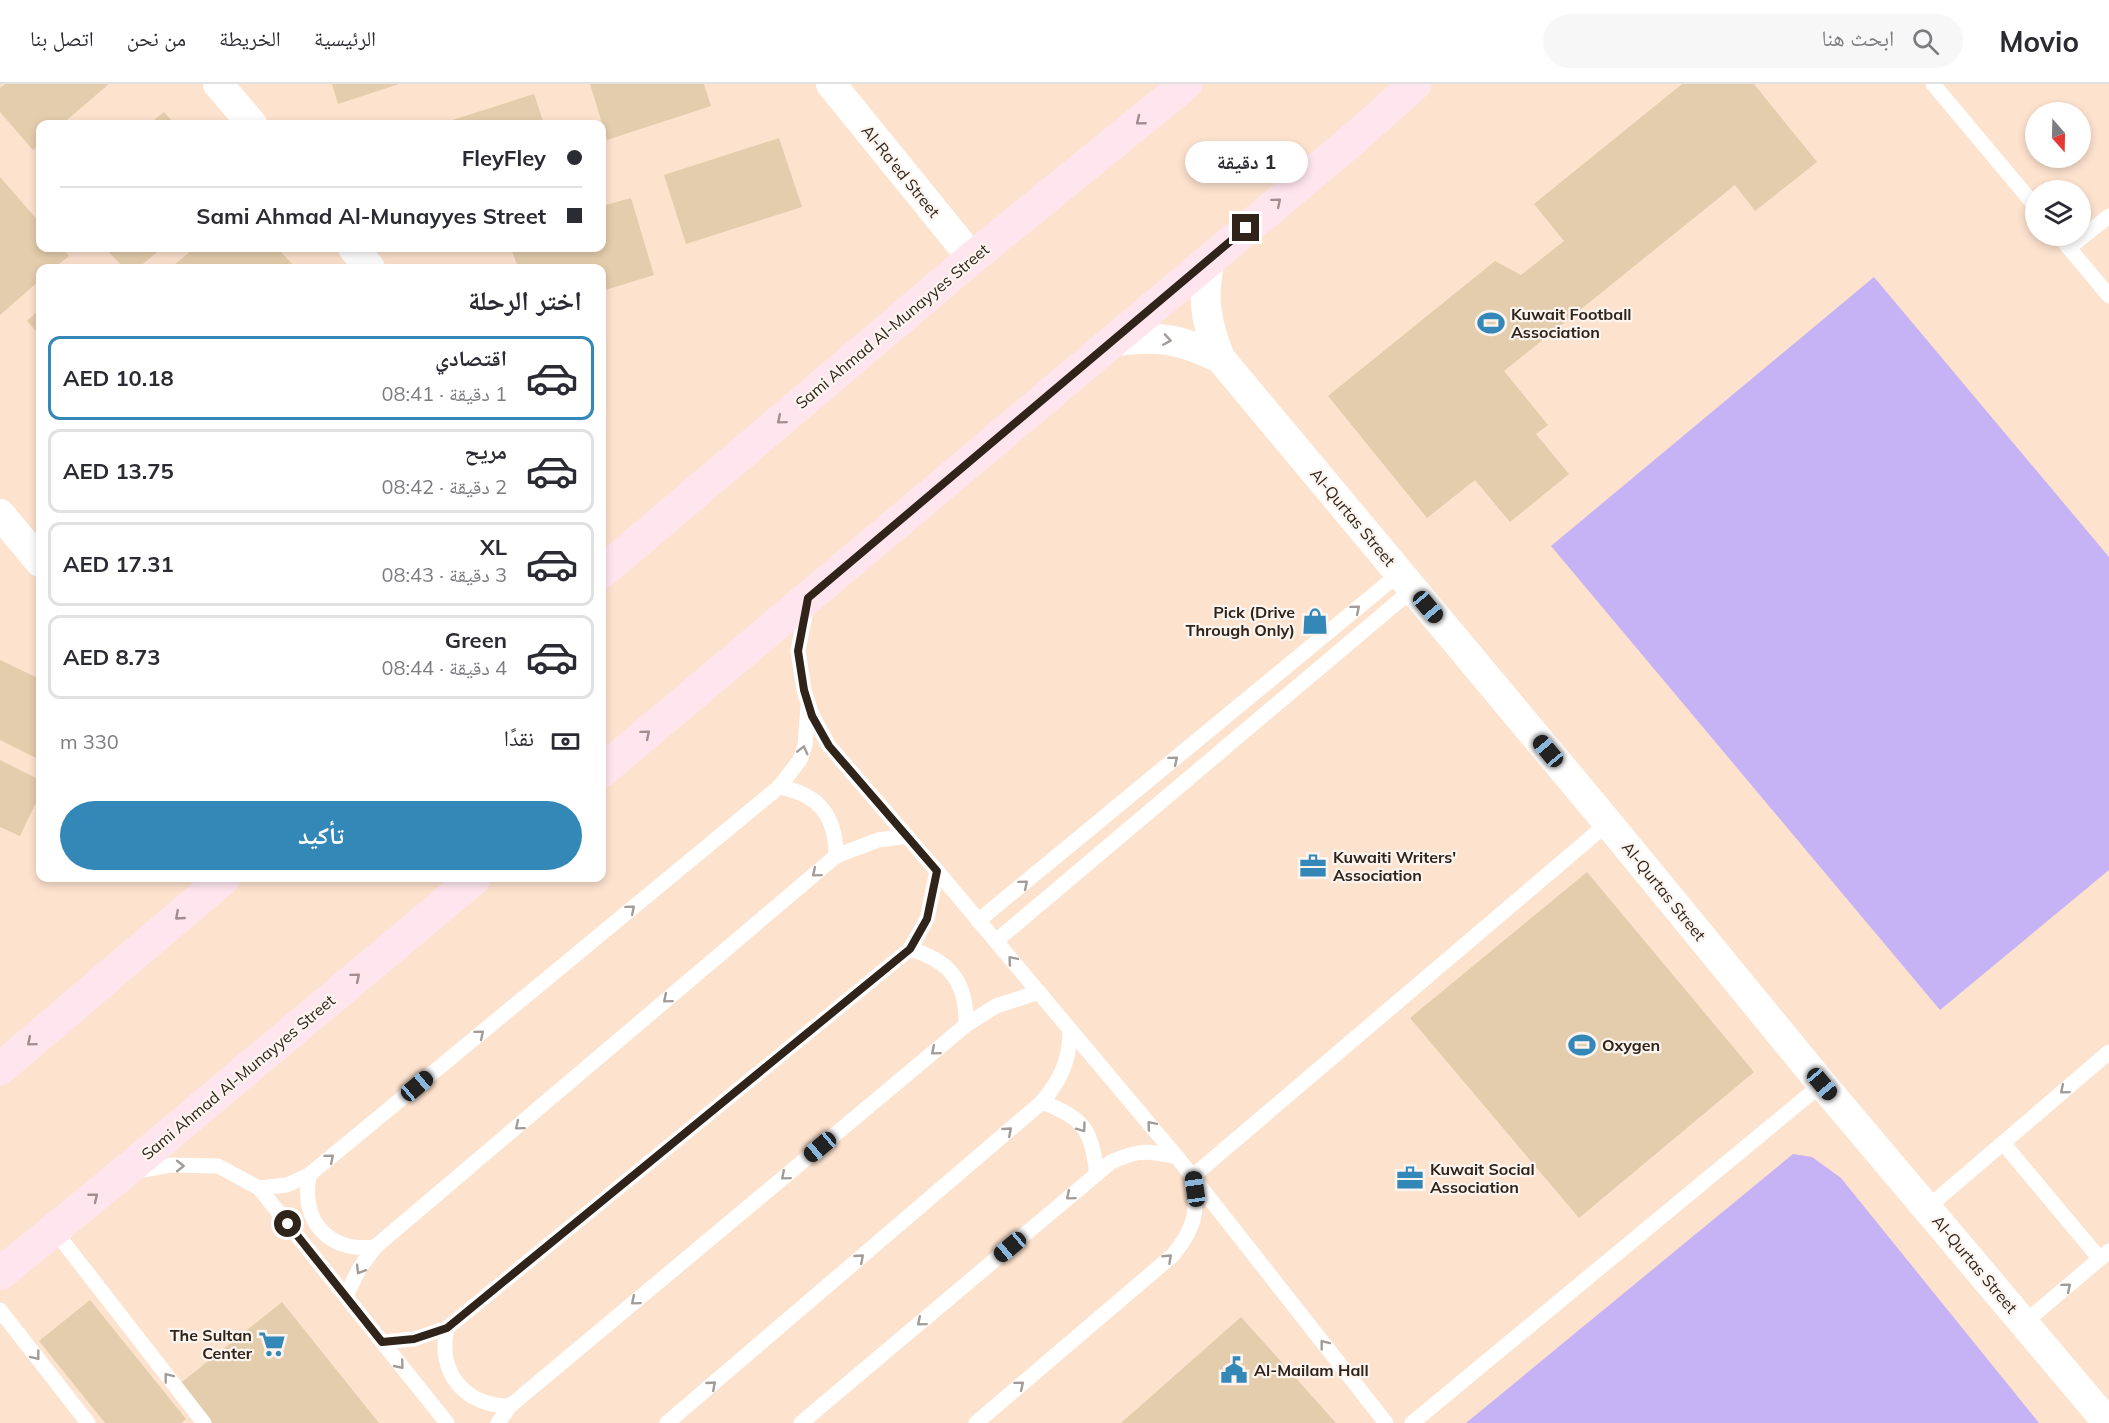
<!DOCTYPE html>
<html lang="ar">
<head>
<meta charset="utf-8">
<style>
  body { margin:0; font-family:Mulish,"Noto Naskh Arabic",sans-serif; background:#f7f7f7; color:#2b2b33; direction:rtl; height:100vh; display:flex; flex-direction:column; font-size:22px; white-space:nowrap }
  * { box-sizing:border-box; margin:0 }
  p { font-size:20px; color:#7c7c81 }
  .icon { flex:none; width:33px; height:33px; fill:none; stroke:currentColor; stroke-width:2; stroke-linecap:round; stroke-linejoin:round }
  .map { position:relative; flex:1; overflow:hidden; direction:ltr }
  .details { position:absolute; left:36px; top:180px; width:570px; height:618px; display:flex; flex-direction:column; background:#fff; border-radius:12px; box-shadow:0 3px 9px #0003; direction:rtl }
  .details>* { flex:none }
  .top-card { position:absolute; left:36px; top:36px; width:570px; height:132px; border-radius:12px; box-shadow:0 3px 9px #0003; direction:rtl; display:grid; align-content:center; height:132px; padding:0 24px; background:#fff }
  .needle { width:39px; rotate:160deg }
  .fabs { position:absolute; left:2025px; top:18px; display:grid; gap:12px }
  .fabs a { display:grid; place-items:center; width:66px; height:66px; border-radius:50%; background:#fff; box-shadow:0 3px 9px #0003; font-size:30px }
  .end { position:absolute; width:27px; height:27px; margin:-14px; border:8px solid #30231a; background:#fff; box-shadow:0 0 0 3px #fff }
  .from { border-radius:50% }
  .bubble { position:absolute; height:42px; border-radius:21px; background:#fff; box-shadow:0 3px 9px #0003; font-size:20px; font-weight:700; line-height:42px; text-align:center; direction:rtl }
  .car { position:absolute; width:18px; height:36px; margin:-18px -9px; border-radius:8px; box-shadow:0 0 4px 2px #0007; background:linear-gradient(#222 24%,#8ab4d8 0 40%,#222 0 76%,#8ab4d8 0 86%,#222 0) }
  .top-card b { display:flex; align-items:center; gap:21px; height:57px; font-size:22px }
  .top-card b+b { border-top:2px solid #e1e1e2 }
  .top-card i { width:15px; height:15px; background:#2b2b33 }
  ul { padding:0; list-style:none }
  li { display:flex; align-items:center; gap:18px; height:84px; margin:0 12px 9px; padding:0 12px; border:3px solid #e1e1e2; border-radius:12px }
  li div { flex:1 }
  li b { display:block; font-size:22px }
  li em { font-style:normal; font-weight:700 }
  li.active { border-color:#3488b8 }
  li>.icon { width:54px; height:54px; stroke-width:1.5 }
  h2 { padding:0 24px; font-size:27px; line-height:72px }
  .pay { display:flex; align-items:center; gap:15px; height:66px; padding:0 24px; font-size:22px }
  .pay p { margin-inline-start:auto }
  .primary-button { display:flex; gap:12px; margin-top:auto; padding:12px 24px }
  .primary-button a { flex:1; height:69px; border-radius:36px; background:#3488b8; color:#fff; font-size:24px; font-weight:700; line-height:69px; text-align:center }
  header { display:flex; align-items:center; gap:36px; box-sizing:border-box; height:84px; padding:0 30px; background:#fff; border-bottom:2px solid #e1e1e2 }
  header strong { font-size:28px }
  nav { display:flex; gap:33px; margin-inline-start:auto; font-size:21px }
  .search { width:420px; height:54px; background:#f7f7f7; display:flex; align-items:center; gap:15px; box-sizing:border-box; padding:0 21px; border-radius:33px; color:#7c7c81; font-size:22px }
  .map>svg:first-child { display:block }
</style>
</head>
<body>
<header>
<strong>Movio</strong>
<div class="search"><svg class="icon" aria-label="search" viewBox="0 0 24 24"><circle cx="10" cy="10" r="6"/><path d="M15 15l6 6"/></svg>ابحث هنا</div>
<nav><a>الرئيسية</a><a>الخريطة</a><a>من نحن</a><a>اتصل بنا</a></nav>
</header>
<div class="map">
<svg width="2109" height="1339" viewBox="0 0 2109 1339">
  <rect width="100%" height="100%" fill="#fde2ce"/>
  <g fill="#c6b3f5">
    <path d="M1874,193l235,280v313l-169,140 -389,-464z"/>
    <path d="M1793,1070l19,3 29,21 198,245h-573z"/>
  </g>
  <g fill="#e3cdac">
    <path d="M5,0h104l-47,40h-22v19l-7,7 -33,-38v-24z"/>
    <path d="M332,0h67l-61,20z"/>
    <path d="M590,0h114l7,22 -104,34z"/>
    <path d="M1682,0h72l63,78 -62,49 -20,-26 -231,186 44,54 -12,9 33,40 -59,48 -35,-42 -48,38 -99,-122 167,-135 26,14 43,-34 -30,-37z"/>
    <path d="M534,10l10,30h-104z"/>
    <path d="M164,28l11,12h-26z"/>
    <path d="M779,54l23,69 -116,37 -22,-69z"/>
    <path d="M0,93l40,46v25h22l7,8 -15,12h-14v12l-40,35z"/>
    <path d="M631,114l23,77 -52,16v-23h-84l-7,-20h91v-42z"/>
    <path d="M105,164h57l-24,20h-14z"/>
    <path d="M195,164h82l19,20h-126z"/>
    <path d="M40,225v27l-13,-15z"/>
    <path d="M0,576l40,19v81l-40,-20z"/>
    <path d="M0,676l40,20v14l-20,42 -20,-9z"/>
    <path d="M1587,788l167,200 -175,146 -169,-200z"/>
    <path d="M90,1216l96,119 -5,4h-76l-66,-82z"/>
    <path d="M282,1218l97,121h-172l-30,-37z"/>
    <path d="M1241,1233l95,106h-215z"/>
  </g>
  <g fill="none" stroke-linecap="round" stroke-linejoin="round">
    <g stroke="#fff" stroke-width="15">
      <path d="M1933,0l103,123"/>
      <path d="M2059,152l50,60"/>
      <path d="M2069,164l40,-32"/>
      <path d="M807,520l-9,47 6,39 8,25 17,31 108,125 240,286 209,266"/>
      <path d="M779,703c40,7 57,29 57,69"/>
      <path d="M978,837l422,-348"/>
      <path d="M996,857l417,-352"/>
      <path d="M910,865c41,12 57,34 56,76"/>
      <path d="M1042,1018c43,17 49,27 55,72"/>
      <path d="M2003,1059l97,116"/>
      <path d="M134,1088l37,-7 47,1 41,22 188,235"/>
      <path d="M309,1091c-8,47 19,77 66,72"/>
      <path d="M259,1104l28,-3 22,-10 470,-388 21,-27 5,-15 3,-38"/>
      <path d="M1927,1124l182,-156"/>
      <path d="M54,1146l150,193"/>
      <path d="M346,1212l13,-27 16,-22 461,-391 42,-16 29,-4"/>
      <path d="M0,1226l88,113"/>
      <path d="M2024,1239l85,-72"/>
      <path d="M447,1244c-10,44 17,78 63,78"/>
      <path d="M382,1258l32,-3 33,-11 463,-379 17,-30 10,-48"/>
      <path d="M498,1339l12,-17 456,-381 30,-19 43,-14"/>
      <path d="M667,1339l375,-321c19,-22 28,-43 28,-72"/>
      <path d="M801,1339l310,-261c27,-12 36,-12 66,-5"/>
      <path d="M976,1339l197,-168c23,-28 25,-44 20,-79l415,-353"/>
      <path d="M1412,1339l410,-339"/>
    </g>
    <g stroke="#fff" stroke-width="30">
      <path d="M218,0l34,40"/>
      <path d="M831,0l141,174"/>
      <path d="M353,164l17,20"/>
      <path d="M1210,174c-8,39 -5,63 10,100l388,465 214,261 286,339"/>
      <path d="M1111,258c45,-7 68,-4 109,16"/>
      <path d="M0,430l40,48"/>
    </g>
    <g stroke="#ffe5ee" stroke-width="33">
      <path d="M602,488l370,-314 214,-174"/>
      <path d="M602,687l755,-635 58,-52"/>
      <path d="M0,985l224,-191"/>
      <path d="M0,1190l122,-100 353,-296"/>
    </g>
  </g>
  <defs><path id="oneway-chevron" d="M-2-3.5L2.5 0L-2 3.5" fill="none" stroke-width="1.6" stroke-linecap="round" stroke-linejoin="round" transform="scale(1.5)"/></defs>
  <g stroke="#a28e8f">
    <use href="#oneway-chevron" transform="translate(1140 37) rotate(141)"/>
    <use href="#oneway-chevron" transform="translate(1277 118) rotate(-40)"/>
    <use href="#oneway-chevron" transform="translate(781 336) rotate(140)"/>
    <use href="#oneway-chevron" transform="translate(646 650) rotate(-40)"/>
    <use href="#oneway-chevron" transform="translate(179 832) rotate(139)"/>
    <use href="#oneway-chevron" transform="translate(356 893) rotate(-40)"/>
    <use href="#oneway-chevron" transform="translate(31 958) rotate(140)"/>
    <use href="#oneway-chevron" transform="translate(94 1113) rotate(-39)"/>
  </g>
  <g stroke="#a29c98">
    <use href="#oneway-chevron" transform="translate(1167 256) rotate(9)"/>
    <use href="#oneway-chevron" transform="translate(1356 525) rotate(-40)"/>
    <use href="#oneway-chevron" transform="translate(803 666) rotate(-76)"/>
    <use href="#oneway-chevron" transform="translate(1174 676) rotate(-40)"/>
    <use href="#oneway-chevron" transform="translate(816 789) rotate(140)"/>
    <use href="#oneway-chevron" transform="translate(1024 800) rotate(-40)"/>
    <use href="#oneway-chevron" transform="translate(631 825) rotate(-40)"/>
    <use href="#oneway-chevron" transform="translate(1012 876) rotate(-130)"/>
    <use href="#oneway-chevron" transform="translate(667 915) rotate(140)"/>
    <use href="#oneway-chevron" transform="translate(480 950) rotate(-40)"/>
    <use href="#oneway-chevron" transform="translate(935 967) rotate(140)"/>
    <use href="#oneway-chevron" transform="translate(2064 1006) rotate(140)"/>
    <use href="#oneway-chevron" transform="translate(1151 1041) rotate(-130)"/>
    <use href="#oneway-chevron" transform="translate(519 1042) rotate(140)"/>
    <use href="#oneway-chevron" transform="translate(1082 1044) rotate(54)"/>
    <use href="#oneway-chevron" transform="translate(1008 1047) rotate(-41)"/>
    <use href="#oneway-chevron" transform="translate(330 1074) rotate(-40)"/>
    <use href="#oneway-chevron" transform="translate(180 1082)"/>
    <use href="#oneway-chevron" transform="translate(785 1092) rotate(140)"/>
    <use href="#oneway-chevron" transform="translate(1070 1112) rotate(140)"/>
    <use href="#oneway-chevron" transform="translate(860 1174) rotate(-41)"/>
    <use href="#oneway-chevron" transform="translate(1168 1174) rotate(-43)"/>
    <use href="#oneway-chevron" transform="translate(360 1186) rotate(121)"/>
    <use href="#oneway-chevron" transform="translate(2067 1203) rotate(-40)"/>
    <use href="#oneway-chevron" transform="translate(635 1217) rotate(140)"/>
    <use href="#oneway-chevron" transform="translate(921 1238) rotate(140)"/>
    <use href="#oneway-chevron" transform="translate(1324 1260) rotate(-128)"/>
    <use href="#oneway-chevron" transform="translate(36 1272) rotate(52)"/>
    <use href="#oneway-chevron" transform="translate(400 1281) rotate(51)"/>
    <use href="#oneway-chevron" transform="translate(168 1293) rotate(-128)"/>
    <use href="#oneway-chevron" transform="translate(712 1301) rotate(-41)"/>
    <use href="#oneway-chevron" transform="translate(1020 1301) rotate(-40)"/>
  </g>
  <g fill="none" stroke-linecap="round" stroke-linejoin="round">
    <path stroke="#30231a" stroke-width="8" d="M288,1140l94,118 32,-3 33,-11 463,-379 17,-30 10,-48 -108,-125 -17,-30 -8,-26 -6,-39 10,-53 438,-370"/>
  </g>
  <defs>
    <symbol id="stadium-bare" viewBox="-9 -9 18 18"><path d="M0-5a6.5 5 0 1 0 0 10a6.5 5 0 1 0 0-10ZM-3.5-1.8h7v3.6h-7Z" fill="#3488b8" stroke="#fbf4ef" stroke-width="2.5" paint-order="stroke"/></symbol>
    <symbol id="shop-bare" viewBox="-9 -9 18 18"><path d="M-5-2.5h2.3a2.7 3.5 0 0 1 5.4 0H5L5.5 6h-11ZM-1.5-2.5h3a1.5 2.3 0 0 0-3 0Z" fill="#3488b8" stroke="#fbf4ef" stroke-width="2.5" paint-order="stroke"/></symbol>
    <symbol id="office-bare" viewBox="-9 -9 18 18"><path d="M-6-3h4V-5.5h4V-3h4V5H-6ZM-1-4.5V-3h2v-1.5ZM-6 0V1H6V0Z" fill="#3488b8" stroke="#fbf4ef" stroke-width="2.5" paint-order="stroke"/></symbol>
    <symbol id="supermarket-bare" viewBox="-9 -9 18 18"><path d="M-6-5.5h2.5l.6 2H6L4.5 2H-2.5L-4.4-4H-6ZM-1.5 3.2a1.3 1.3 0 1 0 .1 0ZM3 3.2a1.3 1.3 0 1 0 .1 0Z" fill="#3488b8" stroke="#fbf4ef" stroke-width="2.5" paint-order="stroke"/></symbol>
    <symbol id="civic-bare" viewBox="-9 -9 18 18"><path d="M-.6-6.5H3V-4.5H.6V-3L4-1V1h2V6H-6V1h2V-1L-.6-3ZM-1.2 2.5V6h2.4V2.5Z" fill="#3488b8" stroke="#fbf4ef" stroke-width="2.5" paint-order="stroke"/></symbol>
  </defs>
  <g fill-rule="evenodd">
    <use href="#stadium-bare" x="1472" y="220" width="38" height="38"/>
    <use href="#shop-bare" x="1296" y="518" width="38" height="38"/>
    <use href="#office-bare" x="1294" y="763" width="38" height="38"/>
    <use href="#stadium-bare" x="1563" y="942" width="38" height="38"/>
    <use href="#office-bare" x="1391" y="1075" width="38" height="38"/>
    <use href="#supermarket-bare" x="253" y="1241" width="38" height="38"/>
    <use href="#civic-bare" x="1215" y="1267" width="38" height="38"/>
  </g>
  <g text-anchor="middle" stroke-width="4.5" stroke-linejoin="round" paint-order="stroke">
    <g font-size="16" fill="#30231a" stroke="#fbf4ef">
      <text transform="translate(901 87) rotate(51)" y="6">Al-Ra'ed Street</text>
      <text transform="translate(892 242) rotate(-40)" y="6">Sami Ahmad Al-Munayyes Street</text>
      <text transform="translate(1353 433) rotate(50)" y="6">Al-Qurtas Street</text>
      <text transform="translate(1664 807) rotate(51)" y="6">Al-Qurtas Street</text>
      <text transform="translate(238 993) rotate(-40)" y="6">Sami Ahmad Al-Munayyes Street</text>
      <text transform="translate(1975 1180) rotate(50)" y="6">Al-Qurtas Street</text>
    </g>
    <g font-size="16" font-weight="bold" fill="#30231a" stroke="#fbf4ef" text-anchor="start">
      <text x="1511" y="236">Kuwait Football<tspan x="1511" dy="18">Association</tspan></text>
      <text x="1295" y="534" text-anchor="end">Pick (Drive<tspan x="1295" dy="18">Through Only)</tspan></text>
      <text x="1333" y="779">Kuwaiti Writers'<tspan x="1333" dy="18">Association</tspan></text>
      <text x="1602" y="967">Oxygen</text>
      <text x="1430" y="1091">Kuwait Social<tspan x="1430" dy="18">Association</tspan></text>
      <text x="252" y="1257" text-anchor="end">The Sultan<tspan x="252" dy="18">Center</tspan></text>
      <text x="1254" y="1292">Al-Mailam Hall</text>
    </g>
  </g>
</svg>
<div class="fabs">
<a><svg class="needle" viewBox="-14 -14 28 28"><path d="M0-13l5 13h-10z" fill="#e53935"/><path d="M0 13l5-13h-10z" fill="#7c7c81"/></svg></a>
<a><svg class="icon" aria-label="layers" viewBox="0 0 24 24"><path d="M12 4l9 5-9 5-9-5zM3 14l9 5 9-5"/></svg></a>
</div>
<i class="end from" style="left:288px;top:1140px"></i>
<i class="end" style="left:1246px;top:144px"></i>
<div class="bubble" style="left:1185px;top:57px;width:123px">1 دقيقة</div>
<i class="car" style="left:1428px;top:523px;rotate:140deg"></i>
<i class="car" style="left:1548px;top:667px;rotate:320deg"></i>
<i class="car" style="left:1822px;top:1000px;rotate:140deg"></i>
<i class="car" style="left:417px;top:1002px;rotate:50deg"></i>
<i class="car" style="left:820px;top:1063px;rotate:230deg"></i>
<i class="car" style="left:1195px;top:1105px;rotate:352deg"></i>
<i class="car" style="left:1010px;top:1163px;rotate:230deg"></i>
<div class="top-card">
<b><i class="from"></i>FleyFley</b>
<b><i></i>Sami Ahmad Al-Munayyes Street</b>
</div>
<section class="details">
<h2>اختر الرحلة</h2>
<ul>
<li class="active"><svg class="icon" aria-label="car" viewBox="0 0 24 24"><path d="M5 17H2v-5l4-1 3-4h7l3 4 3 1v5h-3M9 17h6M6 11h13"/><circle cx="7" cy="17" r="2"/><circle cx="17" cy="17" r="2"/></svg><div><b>اقتصادي</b><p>1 دقيقة · 08:41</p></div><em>AED 10.18</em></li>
<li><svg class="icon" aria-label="car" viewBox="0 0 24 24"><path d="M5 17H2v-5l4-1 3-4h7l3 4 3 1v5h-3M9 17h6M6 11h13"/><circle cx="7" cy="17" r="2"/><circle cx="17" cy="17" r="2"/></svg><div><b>مريح</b><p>2 دقيقة · 08:42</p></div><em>AED 13.75</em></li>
<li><svg class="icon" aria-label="car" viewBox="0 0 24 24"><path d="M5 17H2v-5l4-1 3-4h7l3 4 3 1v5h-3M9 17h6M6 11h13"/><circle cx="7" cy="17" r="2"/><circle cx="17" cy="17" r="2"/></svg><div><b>XL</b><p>3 دقيقة · 08:43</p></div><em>AED 17.31</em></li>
<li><svg class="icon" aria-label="car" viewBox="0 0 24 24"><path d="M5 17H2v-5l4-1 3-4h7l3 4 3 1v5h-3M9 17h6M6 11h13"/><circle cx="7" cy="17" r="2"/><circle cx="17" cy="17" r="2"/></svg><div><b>Green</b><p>4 دقيقة · 08:44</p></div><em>AED 8.73</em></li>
</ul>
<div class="pay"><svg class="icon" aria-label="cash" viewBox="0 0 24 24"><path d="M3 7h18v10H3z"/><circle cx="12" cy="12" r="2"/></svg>نقدًا<p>330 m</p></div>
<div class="primary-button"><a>تأكيد</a></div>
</section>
</div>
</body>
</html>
